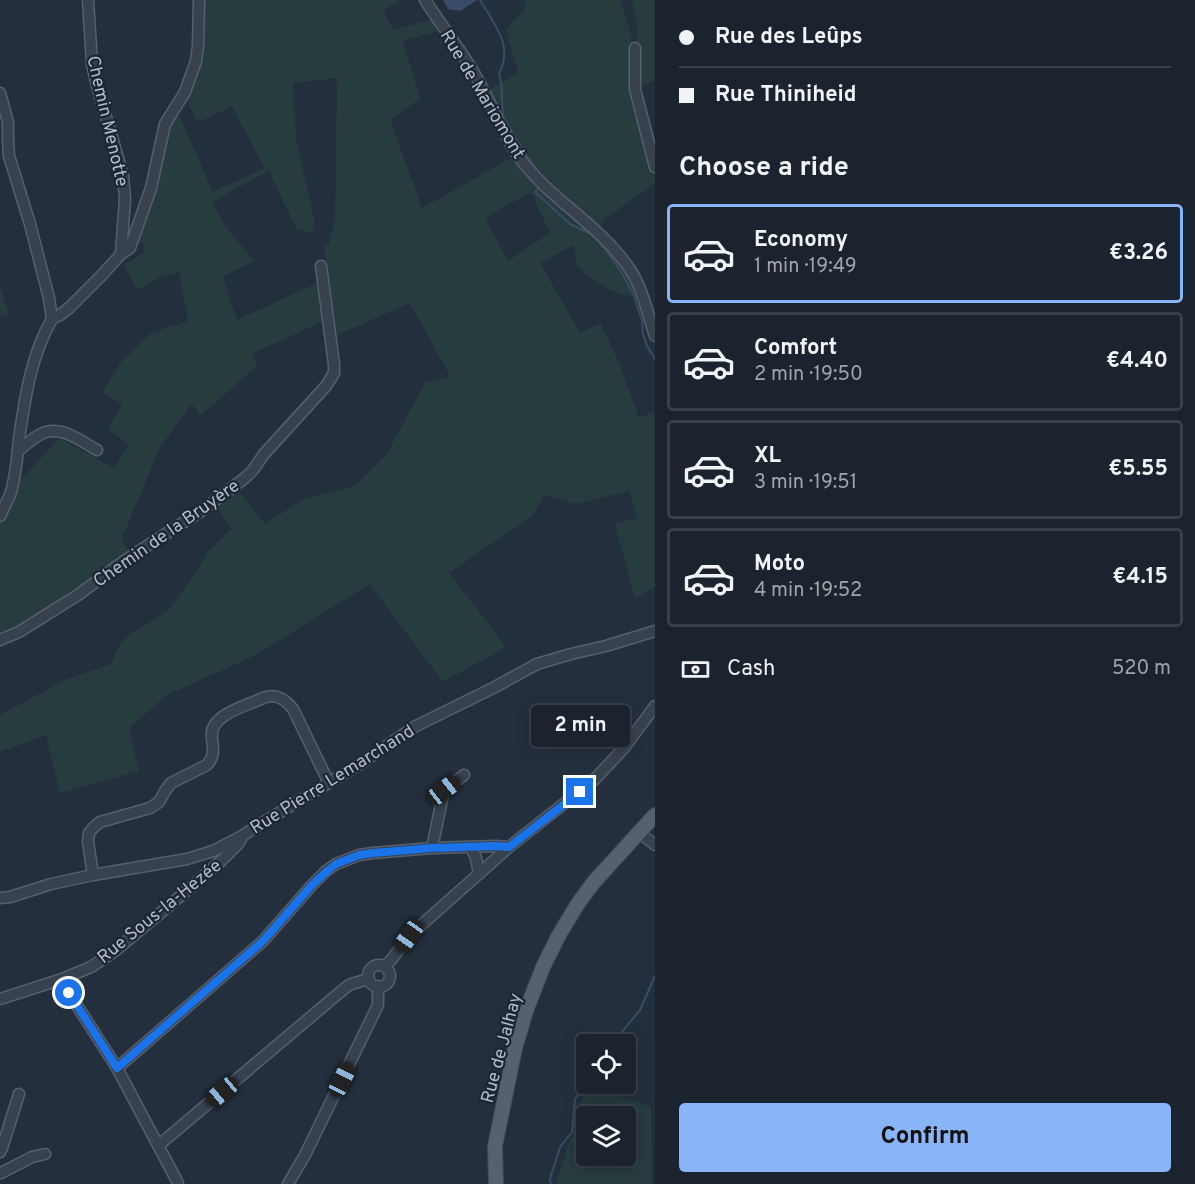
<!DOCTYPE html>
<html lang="en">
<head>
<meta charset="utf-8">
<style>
  body { margin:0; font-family:Overpass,sans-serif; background:#282f3a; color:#f1f3f6; height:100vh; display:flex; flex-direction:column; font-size:22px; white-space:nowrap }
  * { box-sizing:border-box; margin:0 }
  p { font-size:20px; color:#a0a4aa }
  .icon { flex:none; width:33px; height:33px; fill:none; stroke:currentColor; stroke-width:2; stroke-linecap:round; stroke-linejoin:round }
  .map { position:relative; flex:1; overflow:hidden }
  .panel { display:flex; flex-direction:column; background:#1b232e; width:540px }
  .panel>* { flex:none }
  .hud { display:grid; align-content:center; height:132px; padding:0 24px; background:#1b232e }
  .tools { position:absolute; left:576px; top:1034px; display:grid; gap:12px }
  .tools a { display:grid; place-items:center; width:60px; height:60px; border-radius:6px; background:#1b232e; box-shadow:0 3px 15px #0003,0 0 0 2px #39404a; font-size:30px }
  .end { position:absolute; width:27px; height:27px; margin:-14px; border:8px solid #1a73e8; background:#fff; box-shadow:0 0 0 3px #fff }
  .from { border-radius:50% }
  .bubble { position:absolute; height:42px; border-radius:6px; background:#1b232e; box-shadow:0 3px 15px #0003,0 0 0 2px #39404a; font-size:20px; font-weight:700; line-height:42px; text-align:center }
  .car { position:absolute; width:18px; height:36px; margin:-18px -9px; border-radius:8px; box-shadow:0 0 4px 2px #0007; background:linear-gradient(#222 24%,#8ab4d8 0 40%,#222 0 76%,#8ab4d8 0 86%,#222 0) }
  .hud b { display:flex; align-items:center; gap:21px; height:57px; font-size:22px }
  .hud b+b { border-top:2px solid #39404a }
  .hud i { width:15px; height:15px; background:#f1f3f6 }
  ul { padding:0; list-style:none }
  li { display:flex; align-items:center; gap:18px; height:99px; margin:0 12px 9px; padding:0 12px; border:3px solid #39404a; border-radius:6px }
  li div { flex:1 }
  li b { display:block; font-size:22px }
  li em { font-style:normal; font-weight:700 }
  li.on { border-color:#8ab4f8 }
  li>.icon { width:54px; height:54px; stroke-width:1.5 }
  h2 { padding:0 24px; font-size:27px; line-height:72px }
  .pay { display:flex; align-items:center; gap:15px; height:66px; padding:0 24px; font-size:22px }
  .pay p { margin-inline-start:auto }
  .action { display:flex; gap:12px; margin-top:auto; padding:12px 24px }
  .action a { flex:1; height:69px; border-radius:6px; background:#8ab4f8; color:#111; font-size:24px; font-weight:700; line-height:69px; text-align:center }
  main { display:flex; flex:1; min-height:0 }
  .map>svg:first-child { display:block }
</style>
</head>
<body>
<main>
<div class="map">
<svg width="655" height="1184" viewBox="0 0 655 1184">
  <rect width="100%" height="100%" fill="#242f3e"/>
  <g fill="#263c3f" fill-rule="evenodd">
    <path d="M204,0h197l-18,10 10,20 40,-11 8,11 -38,11 17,58 -30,20 32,89 102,-57 -23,-29 -13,-32 30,-17 -12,-44 19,-20v-9h96l12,43 -3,37 7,-5v-48l-5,-27h23v80l-17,8 17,72v23l-50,36 -5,9 29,42 10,29c-27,-5 -40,-15 -62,-32l-3,-22 -34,18 40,69 21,-8 19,41 19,53 13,-6 3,4v171l-20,12 -20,-75 22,-6 -8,-27 -53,13 -32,-9 -12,21 -83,57 57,74 -63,35 -73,-98 -116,72 -87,39 -38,33 10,43 -79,22 -14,-58 -46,17v-37l65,-35 46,-16 8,-18 10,-11 40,-25 32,-45 6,-13 25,-23 -16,-22 21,-17 28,34 39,-25 51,-13 31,-31 39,-72 25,-7 -40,-73 -73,32 -13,-90 5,-1 6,-26 2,-140 -44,5 3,56 18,80 -1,14 -16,-3 -28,-59 -57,31 11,21 31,38 -31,16 14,43 80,-37 7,38 -71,32 4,13 -57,50 -8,-12 -32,43 -38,91 8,18 -112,74 -18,6v-114l16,-36 43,-48 55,30 15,-23 -21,-16 14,-25 -20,-11 19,-31 30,-29 37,-12 -9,-49 -17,4 -25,14 -13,-25 20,-13 1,-8 -10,-3 35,-118 5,-7 5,1 33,75 52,-24 -33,-61 -34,15 -13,-24 18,-57zM531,192l19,41 -42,28 -23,-43z"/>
    <path d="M0,287l10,28 -10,2z"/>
    <path d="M587,1085l64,22 1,77h-96zM586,1116h40v39h-40z"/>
  </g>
  <path fill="#394c67" d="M443,0h34l-17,11 -12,-2z"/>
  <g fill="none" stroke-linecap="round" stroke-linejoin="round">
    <g stroke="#394c67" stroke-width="2">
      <path d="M480,0c14,24 34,45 19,74l2,7 2,35 20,35 16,22"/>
      <path d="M540,187l-5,5 35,32 23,11 15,18 15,22 11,21 8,25 1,13 4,12 8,13"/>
      <path d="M612,1044l28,-34 15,-34"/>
      <path d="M551,1184l-1,-5 10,-32 12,-15 3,-33 12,-16"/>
    </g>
    <defs>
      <g id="minor">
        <path d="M88,0l4,64 5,22 26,89 2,24 -4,55"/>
        <path d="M425,0c17,27 38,52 53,80 15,26 24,54 41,77 31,43 80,67 110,111 14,20 18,45 26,68"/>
        <path d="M635,48v41l20,78"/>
        <path d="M0,93l8,29v19l1,15 21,68 19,74 3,21"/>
        <path d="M52,319l8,-4 9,-7 32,-32 20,-22 9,-6 21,-60 14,-64 20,-32 11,-31 2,-15 1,-46"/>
        <path d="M18,451c7,-6 15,-13 23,-17 19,-10 40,7 56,16"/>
        <path d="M0,516c3,-7 7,-14 10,-21 6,-18 7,-37 9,-56 6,-41 12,-84 33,-120"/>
        <path d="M0,640l19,-8 59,-37 46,-34 77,-50 44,-33 8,-8 11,-16 62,-68 8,-13v-9l-13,-98"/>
        <path d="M640,833l15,12"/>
        <path d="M471,847l5,11 3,16"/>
        <path d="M432,848l64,-2 13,1"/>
        <path d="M93,875l-5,-33 1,-9 4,-5 7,-6 50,-14 9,-6 6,-11 6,-8 36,-18c8,-9 6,-16 5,-27 -4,-23 34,-32 51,-40 13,-5 22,1 30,11l36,74"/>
        <path d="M0,898l10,-1 41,-13 42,-9 94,-16 26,-8 29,-15 17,-11 101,-61 54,-37 81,-40 42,-23 34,-10 35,-8 49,-15"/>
        <circle cx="379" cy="976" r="11"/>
        <path d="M385,966l7,-7 17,-23 100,-89 85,-67 30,-32 31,-42"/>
        <path d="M62,979l7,14 48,75 60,113 1,3"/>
        <path d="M0,999l62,-20 29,-12 25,-17 54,-45 51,-44 18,-18 2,-4"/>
        <path d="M117,1068l146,-127 49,-56 14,-14 10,-7 23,-9 14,-2 59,-5 12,-58 20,-15"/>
        <path d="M159,1145l186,-157 6,-4 18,-5"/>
        <path d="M0,1152l2,-4 17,-54"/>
        <path d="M1,1173l31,-16 13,-3"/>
        <path d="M288,1184l17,-29 73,-150v-19"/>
      </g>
      <path id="major" d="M496,1184l-1,-38 20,-98 12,-40 16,-41 16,-32 18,-30 16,-22 62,-68"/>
    </defs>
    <use href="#minor" stroke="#565f6c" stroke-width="13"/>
    <use href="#major" stroke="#414a57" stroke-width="16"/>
    <use href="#minor" stroke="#38414e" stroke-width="10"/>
    <use href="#major" stroke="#56606e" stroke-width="14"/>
  </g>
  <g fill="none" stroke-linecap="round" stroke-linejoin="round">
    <path stroke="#1a73e8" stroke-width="8" d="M69,993l48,75 146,-127 49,-56 14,-13 10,-8 23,-9 14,-2 59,-5 64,-2 13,1 71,-55"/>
  </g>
  <g text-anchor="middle" stroke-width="4.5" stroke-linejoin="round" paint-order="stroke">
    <g font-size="18" fill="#b4bcc9" stroke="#1d2633">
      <text transform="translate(483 94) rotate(59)" y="6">Rue de Mariomont</text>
      <text transform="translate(108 121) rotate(77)" y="6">Chemin Menotte</text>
      <text transform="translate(166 533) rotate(-35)" y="6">Chemin de la Bruyère</text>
      <text transform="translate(332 779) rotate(-32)" y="6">Rue Pierre Lemarchand</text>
      <text transform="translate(159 911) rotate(-39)" y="6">Rue Sous-la-Hezée</text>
      <text transform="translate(501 1048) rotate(-75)" y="6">Rue de Jalhay</text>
    </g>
  </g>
</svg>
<div class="tools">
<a><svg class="icon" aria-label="locate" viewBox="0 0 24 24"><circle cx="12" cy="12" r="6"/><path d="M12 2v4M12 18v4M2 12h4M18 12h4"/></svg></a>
<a><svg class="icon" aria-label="layers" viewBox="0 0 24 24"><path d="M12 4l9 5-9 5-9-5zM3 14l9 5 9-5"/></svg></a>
</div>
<i class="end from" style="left:69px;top:993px"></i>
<i class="end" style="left:580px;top:792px"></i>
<div class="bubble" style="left:531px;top:705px;width:99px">2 min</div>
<i class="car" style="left:444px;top:790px;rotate:52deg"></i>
<i class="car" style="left:409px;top:936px;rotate:215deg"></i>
<i class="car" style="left:342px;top:1080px;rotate:26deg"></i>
<i class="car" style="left:222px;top:1092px;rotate:230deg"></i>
</div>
<section class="panel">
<div class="hud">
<b><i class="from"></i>Rue des Leûps</b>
<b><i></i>Rue Thiniheid</b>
</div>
<h2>Choose a ride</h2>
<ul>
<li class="on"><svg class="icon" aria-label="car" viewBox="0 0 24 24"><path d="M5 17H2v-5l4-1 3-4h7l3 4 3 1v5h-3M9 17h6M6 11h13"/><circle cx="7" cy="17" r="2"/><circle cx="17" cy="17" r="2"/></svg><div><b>Economy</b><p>1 min · 19:49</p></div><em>€3.26</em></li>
<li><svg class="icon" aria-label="car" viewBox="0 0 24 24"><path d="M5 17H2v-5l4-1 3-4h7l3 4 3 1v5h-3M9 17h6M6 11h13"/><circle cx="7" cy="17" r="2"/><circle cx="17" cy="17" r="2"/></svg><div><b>Comfort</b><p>2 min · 19:50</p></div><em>€4.40</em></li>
<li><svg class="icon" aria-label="car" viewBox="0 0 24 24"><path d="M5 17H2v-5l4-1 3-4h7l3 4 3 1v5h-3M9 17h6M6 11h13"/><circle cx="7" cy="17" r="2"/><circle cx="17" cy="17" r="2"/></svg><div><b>XL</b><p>3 min · 19:51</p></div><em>€5.55</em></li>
<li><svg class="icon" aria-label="car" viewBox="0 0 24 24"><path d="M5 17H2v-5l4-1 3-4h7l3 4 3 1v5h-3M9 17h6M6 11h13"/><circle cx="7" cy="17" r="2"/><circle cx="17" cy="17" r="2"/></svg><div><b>Moto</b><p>4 min · 19:52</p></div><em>€4.15</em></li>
</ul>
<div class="pay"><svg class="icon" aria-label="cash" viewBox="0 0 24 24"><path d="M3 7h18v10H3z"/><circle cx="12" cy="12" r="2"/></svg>Cash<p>520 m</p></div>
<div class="action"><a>Confirm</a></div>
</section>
</main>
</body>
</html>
